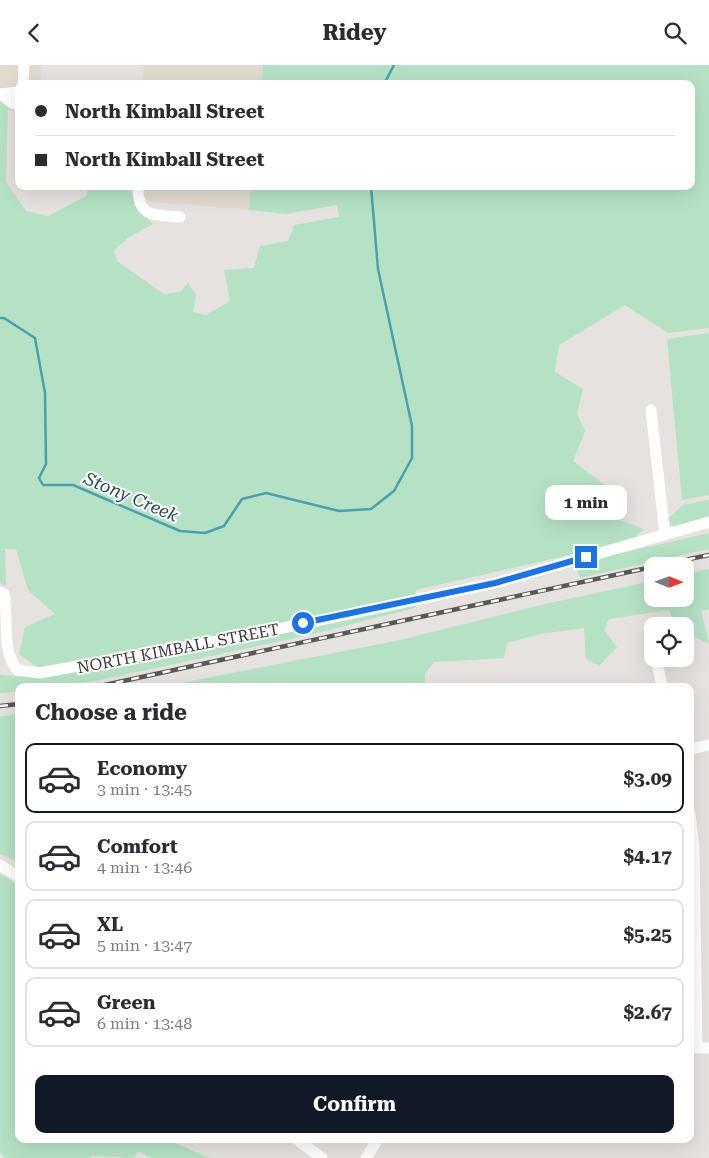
<!DOCTYPE html>
<html lang="en">
<head>
<meta charset="utf-8">
<style>
  body { margin:0; font-family:"Roboto Serif",serif; background:#f2f2f3; color:#2b2b33; height:100vh; display:flex; flex-direction:column; font-size:19px; white-space:nowrap }
  * { box-sizing:border-box; margin:0 }
  p { font-size:16px; color:#7c7c81 }
  .icon { flex:none; width:28px; height:28px; fill:none; stroke:currentColor; stroke-width:2; stroke-linecap:round; stroke-linejoin:round }
  .map { position:relative; flex:1; overflow:hidden }
  .panel { position:absolute; left:15px; top:618px; width:679px; height:460px; display:flex; flex-direction:column; background:#fff; border-radius:10px; box-shadow:0 5px 20px #0002 }
  .panel>* { flex:none }
  .guide { position:absolute; left:15px; top:15px; width:680px; height:110px; border-radius:10px; box-shadow:0 5px 20px #0002; display:grid; align-content:center; height:110px; padding:0 20px; background:#fff }
  .needle { width:32px; rotate:91deg }
  .tools { position:absolute; left:644px; top:492px; display:grid; gap:10px }
  .tools a { display:grid; place-items:center; width:50px; height:50px; border-radius:10px; background:#fff; box-shadow:0 5px 20px #0002; font-size:25px }
  .end { position:absolute; width:22px; height:22px; margin:-11px; border:6px solid #1a73e8; background:#fff; box-shadow:0 0 0 2px #fff }
  .from { border-radius:50% }
  .bubble { position:absolute; height:35px; border-radius:10px; background:#fff; box-shadow:0 5px 20px #0002; font-size:16px; font-weight:700; line-height:35px; text-align:center }
  .guide b { display:flex; align-items:center; gap:18px; height:48px; font-size:19px }
  .guide b+b { border-top:1px solid #e1e1e2 }
  .guide i { width:12px; height:12px; background:#2b2b33 }
  ul { padding:0; list-style:none }
  li { display:flex; align-items:center; gap:15px; height:70px; margin:0 10px 8px; padding:0 10px; border:2px solid #e1e1e2; border-radius:10px }
  li div { flex:1 }
  li b { display:block; font-size:19px }
  li em { font-style:normal; font-weight:700 }
  li.current { border-color:#111827 }
  li>.icon { width:45px; height:45px; stroke-width:1.5 }
  h2 { padding:0 20px; font-size:22px; line-height:60px }
  .action { display:flex; gap:10px; margin-top:auto; padding:10px 20px }
  .action a { flex:1; height:58px; border-radius:10px; background:#111827; color:#fff; font-size:20px; font-weight:700; line-height:58px; text-align:center }
  header { display:flex; justify-content:space-between; align-items:center; height:65px; padding:0 20px; background:#fff; font-size:22px; font-weight:700 }
  .map>svg:first-child { display:block }
</style>
</head>
<body>
<header><svg class="icon" aria-label="back" viewBox="0 0 24 24"><path d="M15 5l-7 7 7 7"/></svg>Ridey<svg class="icon" aria-label="search" viewBox="0 0 24 24"><circle cx="10" cy="10" r="6"/><path d="M15 15l6 6"/></svg></header>
<div class="map">
<svg width="709" height="1093" viewBox="0 0 709 1093">
  <rect width="100%" height="100%" fill="#e6e2df"/>
  <g fill="#e2d9cf">
    <path d="M0,0h41l-1,19h-21v28l-11,-1 -8,-10z"/>
    <path d="M144,0h119l-2,19h-118z"/>
    <path d="M141,121h110l-2,24 -101,-9 -7,-7z"/>
  </g>
  <g fill="#b5e2c4">
    <path d="M263,0h446v263l-41,5 -43,-28 -66,40 -4,27 28,17 -6,25 8,17 -12,30 32,24 2,30 37,14 -27,25 92,-21v16l-129,29 -7,-24 -157,36 -1,18 -106,27 -214,46 -36,5h-40v6l-19,1v-18l45,3 -9,-12 -17,-12 6,-27 30,-13 -27,-24 -12,-41h-11l1,37 -6,-3v-482l8,7 -2,74 20,29 22,5 38,-20 2,-10h47l-1,19 19,19 -24,13 -15,13 3,11 47,33 16,-2 8,-9 8,12 -3,17 13,3 24,-14 -6,-31 30,-2 6,-22 28,-5 6,-16 45,-8 -2,-12 -51,9 -37,-4 2,-24h440v-102h-430z"/>
    <path d="M709,268v162l-27,5 -15,-161z"/>
    <path d="M709,435v16l-34,12 -8,-8 16,-15z"/>
    <path d="M709,504v40l-8,2 8,33 -24,-12v-6h-10l-6,-16 -60,9 -5,11 13,17 -18,19 -13,-7 -2,-31 -44,6 -33,9 -3,15 -70,4 -9,12v12h-259l234,-46 150,-37 102,-22v18h33v-25z"/>
    <path d="M19,649v148l-19,-8v-138z"/>
    <path d="M0,809l19,11v254h147l44,19h-58l-14,-7 -4,7 -43,-2v2h-86l-5,-6z"/>
  </g>
  <g fill="none" stroke-linecap="round" stroke-linejoin="round">
    <g stroke="#4aa1ad" stroke-width="2.5">
      <path d="M384,19l10,-19"/>
      <path d="M0,253h4l31,20 10,55 1,71 -7,14 4,7h30l107,46 25,2 19,-7 18,-27 24,-6 73,18 32,-2 23,-18 18,-33v-32l-34,-157 -7,-83"/>
    </g>
    <g stroke="#fff" stroke-width="11">
      <path d="M23,19l1,-19"/>
      <path d="M0,29l19,-2"/>
      <path d="M1,29l11,9 7,2"/>
      <path d="M138,121c-1,32 17,29 42,31"/>
      <path d="M651,345l14,125"/>
      <path d="M0,527l4,2c5,26 -3,54 13,76l22,3 206,-37 250,-53 214,-61"/>
      <path d="M658,603l4,18"/>
      <path d="M690,684l19,-4"/>
      <path d="M690,749l4,33 3,201"/>
      <path d="M0,800l19,12"/>
      <path d="M690,983h19"/>
      <path d="M296,1074l26,19"/>
      <path d="M366,1093l12,-19"/>
    </g>
    <defs>
      <g id="rail">
        <path d="M656,501l53,-11"/>
        <path d="M100,621l552,-119"/>
        <path d="M0,641l19,-2"/>
      </g>
    </defs>
    <use href="#rail" stroke="#595855" stroke-width="4.5"/>
    <use href="#rail" stroke="#fff" stroke-width="2.5" stroke-dasharray="8" stroke-linecap="butt"/>
  </g>
  <g fill="none" stroke-linecap="round" stroke-linejoin="round">
    <path stroke="#1a73e8" stroke-width="6" d="M303,558l192,-40 91,-26"/>
  </g>
  <g text-anchor="middle" stroke-width="4" stroke-linejoin="round" paint-order="stroke">
    <g font-size="16" fill="#3a3937" stroke="#fff">
      <text transform="translate(178 583) rotate(-11)" y="6">NORTH KIMBALL STREET</text>
    </g>
    <g font-size="18" font-style="italic" fill="#254d53" stroke="#fff">
      <text transform="translate(131 432) rotate(23)" y="6">Stony Creek</text>
    </g>
  </g>
</svg>
<div class="tools">
<a><svg class="needle" viewBox="-14 -14 28 28"><path d="M0-13l5 13h-10z" fill="#e53935"/><path d="M0 13l5-13h-10z" fill="#7c7c81"/></svg></a>
<a><svg class="icon" aria-label="locate" viewBox="0 0 24 24"><circle cx="12" cy="12" r="6"/><path d="M12 2v4M12 18v4M2 12h4M18 12h4"/></svg></a>
</div>
<i class="end from" style="left:303px;top:558px"></i>
<i class="end" style="left:586px;top:492px"></i>
<div class="bubble" style="left:545px;top:420px;width:82px">1 min</div>
<div class="guide">
<b><i class="from"></i>North Kimball Street</b>
<b><i></i>North Kimball Street</b>
</div>
<section class="panel">
<h2>Choose a ride</h2>
<ul>
<li class="current"><svg class="icon" aria-label="car" viewBox="0 0 24 24"><path d="M5 17H2v-5l4-1 3-4h7l3 4 3 1v5h-3M9 17h6M6 11h13"/><circle cx="7" cy="17" r="2"/><circle cx="17" cy="17" r="2"/></svg><div><b>Economy</b><p>3 min · 13:45</p></div><em>$3.09</em></li>
<li><svg class="icon" aria-label="car" viewBox="0 0 24 24"><path d="M5 17H2v-5l4-1 3-4h7l3 4 3 1v5h-3M9 17h6M6 11h13"/><circle cx="7" cy="17" r="2"/><circle cx="17" cy="17" r="2"/></svg><div><b>Comfort</b><p>4 min · 13:46</p></div><em>$4.17</em></li>
<li><svg class="icon" aria-label="car" viewBox="0 0 24 24"><path d="M5 17H2v-5l4-1 3-4h7l3 4 3 1v5h-3M9 17h6M6 11h13"/><circle cx="7" cy="17" r="2"/><circle cx="17" cy="17" r="2"/></svg><div><b>XL</b><p>5 min · 13:47</p></div><em>$5.25</em></li>
<li><svg class="icon" aria-label="car" viewBox="0 0 24 24"><path d="M5 17H2v-5l4-1 3-4h7l3 4 3 1v5h-3M9 17h6M6 11h13"/><circle cx="7" cy="17" r="2"/><circle cx="17" cy="17" r="2"/></svg><div><b>Green</b><p>6 min · 13:48</p></div><em>$2.67</em></li>
</ul>
<div class="action"><a>Confirm</a></div>
</section>
</div>
</body>
</html>
